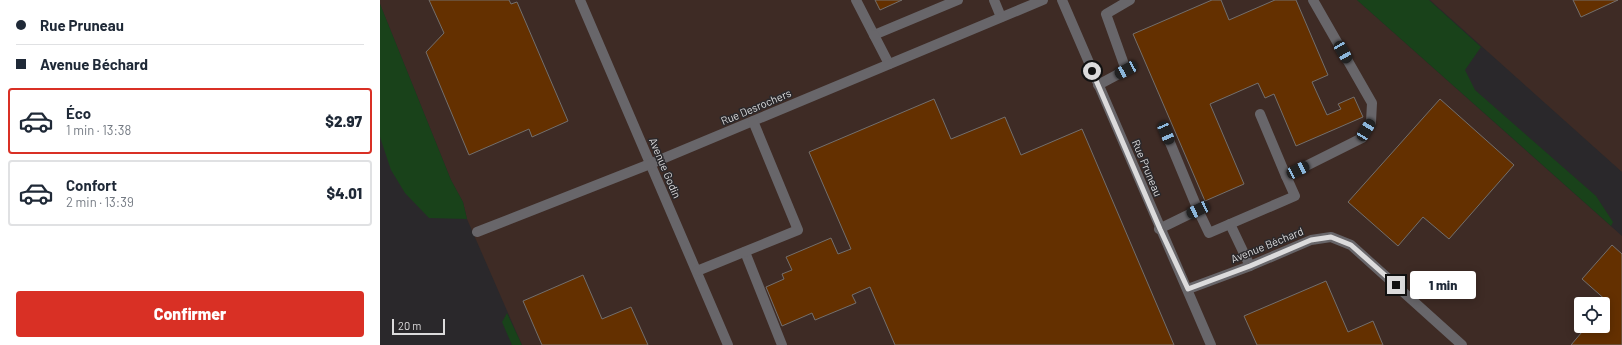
<!DOCTYPE html>
<html lang="fr">
<head>
<meta charset="utf-8">
<style>
  body { margin:0; font-family:Barlow,sans-serif; background:#f2f2f3; color:#1f2937; height:100vh; display:flex; flex-direction:column; font-size:15px; white-space:nowrap }
  * { box-sizing:border-box; margin:0 }
  p { font-size:13px; color:#747a83 }
  .icon { flex:none; width:22px; height:22px; fill:none; stroke:currentColor; stroke-width:2; stroke-linecap:round; stroke-linejoin:round }
  .map { position:relative; flex:1; overflow:hidden }
  .drawer { display:flex; flex-direction:column; background:#fff; width:380px }
  .drawer>* { flex:none }
  .top-card { display:grid; align-content:center; height:88px; padding:0 16px; background:#fff }
  .fabs { position:absolute; left:1194px; top:297px; display:grid; gap:8px }
  .fabs a { display:grid; place-items:center; width:36px; height:36px; border-radius:4px; background:#fff; box-shadow:0 2px 10px #0003; font-size:20px }
  .scale { position:absolute; left:12px; bottom:10px; width:53px; box-sizing:border-box; padding-left:4px; border:2px solid #dcdbdc; border-top:0; font-size:11px; line-height:14px; white-space:nowrap; color:#dcdbdc; -webkit-text-stroke:3px #2a282b; paint-order:stroke }
  .end { position:absolute; width:18px; height:18px; margin:-9px; border:5px solid #dcdbdc; background:#111; box-shadow:0 0 0 2px #111 }
  .from { border-radius:50% }
  .bubble { position:absolute; height:28px; border-radius:4px; background:#fff; box-shadow:0 2px 10px #0003; font-size:13px; font-weight:800; line-height:28px; text-align:center }
  .car { position:absolute; width:12px; height:24px; margin:-12px -6px; border-radius:5px; box-shadow:0 0 3px 1px #0007; background:linear-gradient(#222 24%,#8ab4d8 0 40%,#222 0 76%,#8ab4d8 0 86%,#222 0) }
  .top-card b { display:flex; align-items:center; gap:14px; height:38px; font-size:15px }
  .top-card b+b { border-top:1px solid #e0e1e3 }
  .top-card i { width:10px; height:10px; background:#1f2937 }
  ul { padding:0; list-style:none }
  li { display:flex; align-items:center; gap:12px; height:66px; margin:0 8px 6px; padding:0 8px; border:2px solid #e0e1e3; border-radius:4px }
  li div { flex:1 }
  li b { display:block; font-size:15px }
  li em { font-style:normal; font-weight:800 }
  li.active { border-color:#d93025 }
  li>.icon { width:36px; height:36px; stroke-width:1.5 }
  .primary-button { display:flex; gap:8px; margin-top:auto; padding:8px 16px }
  .primary-button a { flex:1; height:46px; border-radius:4px; background:#d93025; color:#fff; font-size:16px; font-weight:800; line-height:46px; text-align:center }
  main { display:flex; flex:1; min-height:0 }
  .map>svg:first-child { display:block }
</style>
</head>
<body>
<main>
<section class="drawer">
<div class="top-card">
<b><i class="from"></i>Rue Pruneau</b>
<b><i></i>Avenue Béchard</b>
</div>
<ul>
<li class="active"><svg class="icon" aria-label="car" viewBox="0 0 24 24"><path d="M5 17H2v-5l4-1 3-4h7l3 4 3 1v5h-3M9 17h6M6 11h13"/><circle cx="7" cy="17" r="2"/><circle cx="17" cy="17" r="2"/></svg><div><b>Éco</b><p>1 min · 13:38</p></div><em>$2.97</em></li>
<li><svg class="icon" aria-label="car" viewBox="0 0 24 24"><path d="M5 17H2v-5l4-1 3-4h7l3 4 3 1v5h-3M9 17h6M6 11h13"/><circle cx="7" cy="17" r="2"/><circle cx="17" cy="17" r="2"/></svg><div><b>Confort</b><p>2 min · 13:39</p></div><em>$4.01</em></li>
</ul>
<div class="primary-button"><a>Confirmer</a></div>
</section>
<div class="map">
<svg width="1242" height="345" viewBox="0 0 1242 345">
  <rect width="100%" height="100%" fill="#2a282b"/>
  <g fill="#3e2b25" fill-rule="evenodd">
    <path d="M0,0h977l265,236v109h-1100l-55,-126 -4,-17 -12,-22 -71,-176zM1201,304h22v22h-22z"/>
    <path d="M1050,0h192v172z"/>
  </g>
  <g fill="#19421a">
    <path d="M977,0h72l52,47 -16,23 10,20 121,106 17,26 -2,4z"/>
    <path d="M0,4l71,176 12,22 4,17 -38,-1 -24,-25 -14,-23 -11,-33z"/>
    <path d="M127,313l15,32h-10l-10,-23z"/>
  </g>
  <g fill="#643000" stroke="#736f6d">
    <path d="M49,0h80l2,4 6,-2 51,119 -36,16 -3,-8 -60,26 -43,-103 18,-19z"/>
    <path d="M495,0h27l-22,10z"/>
    <path d="M832,0h9l8,20 46,-20h21l32,75 -16,7 15,33 14,-6 -3,-5 16,-7 9,20 -67,29 -22,-52 -9,4 -7,-15 -48,21 34,80 -39,17 -72,-167z"/>
    <path d="M1193,0h45l-37,17z"/>
    <path d="M554,99l17,40 54,-22 16,38 61,-26 92,216h-279l-25,-58 -18,8 4,8 -41,17 -3,-7 -30,13 -16,-39 18,-8 -2,-5 10,-4 -6,-13 45,-19 7,16 13,-5 -42,-97z"/>
    <path d="M1060,99l74,66 -65,74 -26,-22 -25,29 -50,-44z"/>
    <path d="M1232,245l10,9v91h-51l16,-19h16v-18l5,-6 -26,-23z"/>
    <path d="M203,275l19,44 29,-12 17,38h-106l-19,-44z"/>
    <path d="M946,281l22,51 25,-11 10,24h-126l-13,-29z"/>
  </g>
  <g fill="none" stroke-linecap="round" stroke-linejoin="round">
    <g stroke="#68666a" stroke-width="10">
      <path d="M200,0l148,345"/>
      <path d="M476,0l18,35 84,-35"/>
      <path d="M614,0l7,17"/>
      <path d="M682,0l149,345"/>
      <path d="M494,35l15,29"/>
      <path d="M718,85l28,-15 -20,-56 24,-14"/>
      <path d="M880,114l26,62"/>
      <path d="M786,133l32,77"/>
      <path d="M850,224l20,42"/>
      <path d="M779,229l39,-19 11,23 86,-37 -9,-20 76,-38 9,-16 1,-19 -59,-103"/>
      <path d="M97,232l173,-68 393,-164"/>
      <path d="M365,252l37,93"/>
      <path d="M317,271l101,-41 -45,-109"/>
      <path d="M808,289l62,-23 61,-26 20,-3 20,8 111,100"/>
    </g>
  </g>
  <g fill="none" stroke-linecap="round" stroke-linejoin="round">
    <path stroke="#dcdbdc" stroke-width="5" d="M712,71l68,158 28,60 62,-23 61,-26 20,-3 20,8 45,40"/>
  </g>
  <g text-anchor="middle" stroke-width="3" stroke-linejoin="round" paint-order="stroke">
    <g font-size="11" fill="#dcdbdc" stroke="#2a282b">
      <text transform="translate(376 107) rotate(-23)" y="4">Rue Desrochers</text>
      <text transform="translate(285 168) rotate(67)" y="4">Avenue Godin</text>
      <text transform="translate(767 168) rotate(67)" y="4">Rue Pruneau</text>
      <text transform="translate(887 245) rotate(-22)" y="4">Avenue Béchard</text>
    </g>
  </g>
</svg>
<div class="fabs">
<a><svg class="icon" aria-label="locate" viewBox="0 0 24 24"><circle cx="12" cy="12" r="6"/><path d="M12 2v4M12 18v4M2 12h4M18 12h4"/></svg></a>
</div>
<div class="scale">20 m</div>
<i class="end from" style="left:712px;top:71px"></i>
<i class="end" style="left:1016px;top:285px"></i>
<div class="bubble" style="left:1030px;top:271px;width:66px">1 min</div>
<i class="car" style="left:963px;top:52px;rotate:150deg"></i>
<i class="car" style="left:746px;top:70px;rotate:242deg"></i>
<i class="car" style="left:986px;top:130px;rotate:31deg"></i>
<i class="car" style="left:786px;top:133px;rotate:157deg"></i>
<i class="car" style="left:918px;top:170px;rotate:64deg"></i>
<i class="car" style="left:818px;top:210px;rotate:245deg"></i>
</div>
</main>
</body>
</html>
